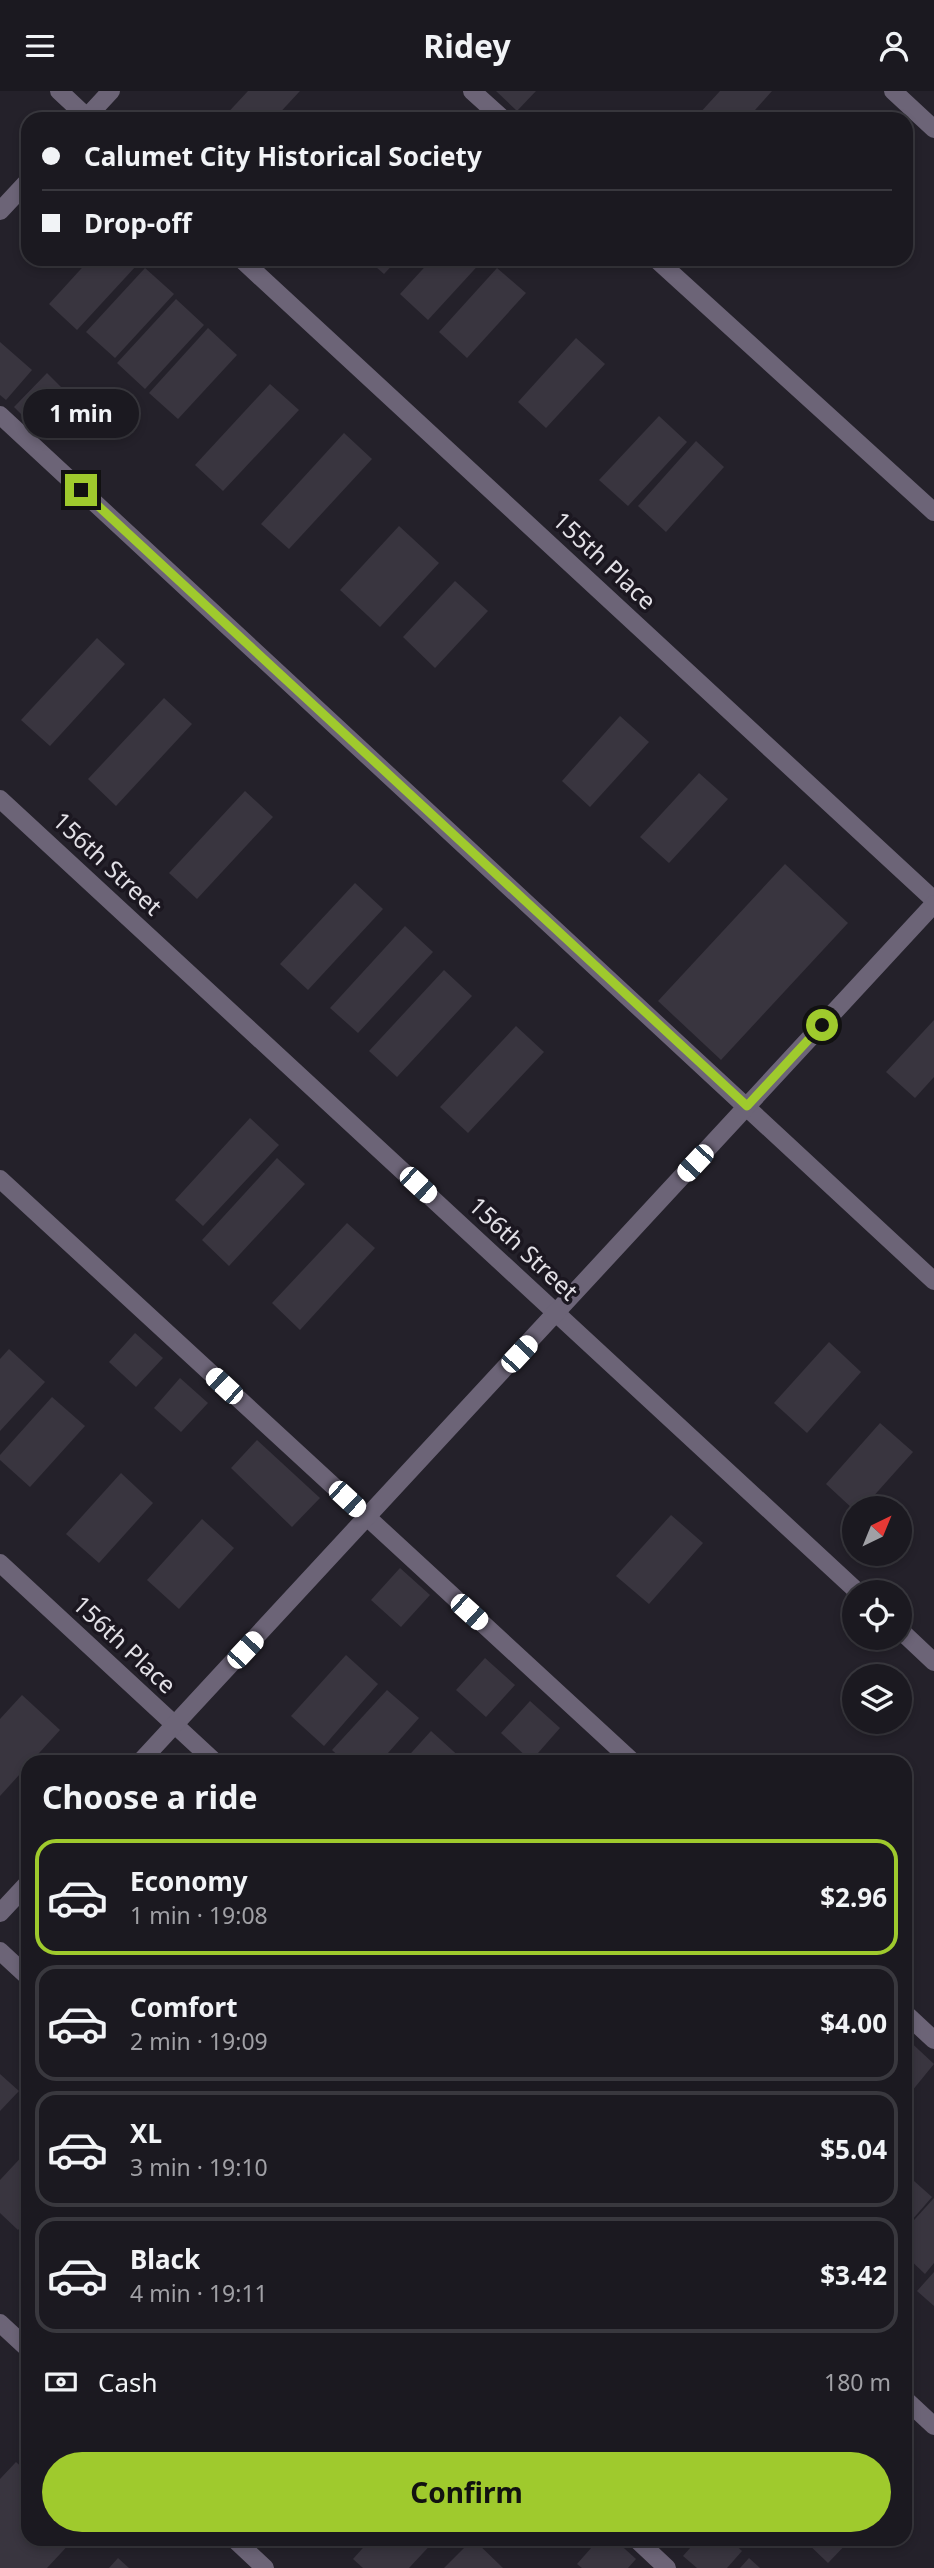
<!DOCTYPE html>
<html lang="en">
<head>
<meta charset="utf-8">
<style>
  body { margin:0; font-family:"Noto Sans",sans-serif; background:#28262d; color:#f1f3f6; height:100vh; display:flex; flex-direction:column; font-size:26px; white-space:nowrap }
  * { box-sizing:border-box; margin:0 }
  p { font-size:23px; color:#a0a0a5 }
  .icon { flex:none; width:38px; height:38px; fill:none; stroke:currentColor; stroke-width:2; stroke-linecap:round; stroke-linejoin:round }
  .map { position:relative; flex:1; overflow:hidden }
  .sheet { position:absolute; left:21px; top:1664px; width:891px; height:791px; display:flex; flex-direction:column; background:#1b1920; border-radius:21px; box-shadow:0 4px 10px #0003,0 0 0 2px #39383e }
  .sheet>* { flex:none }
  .banner { position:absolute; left:21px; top:21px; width:892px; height:154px; border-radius:21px; box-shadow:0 4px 10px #0003,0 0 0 2px #39383e; display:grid; align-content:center; height:154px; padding:0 21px; background:#1b1920 }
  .needle { width:46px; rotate:43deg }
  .fabs { position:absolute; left:842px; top:1405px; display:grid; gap:14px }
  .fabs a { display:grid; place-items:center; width:70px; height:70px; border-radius:50%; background:#1b1920; box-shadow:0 4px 10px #0003,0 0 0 2px #39383e; font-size:35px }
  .end { position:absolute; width:32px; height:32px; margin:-16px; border:9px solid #9fca2d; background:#111; box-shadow:0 0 0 4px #111 }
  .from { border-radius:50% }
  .bubble { position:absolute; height:49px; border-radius:24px; background:#1b1920; box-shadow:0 4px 10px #0003,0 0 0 2px #39383e; font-size:23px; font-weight:700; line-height:49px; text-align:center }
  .car { position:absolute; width:21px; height:42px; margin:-21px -10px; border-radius:9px; box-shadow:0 0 5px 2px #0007; background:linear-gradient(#fff 24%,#345 0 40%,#fff 0 76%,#345 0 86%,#fff 0) }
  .banner b { display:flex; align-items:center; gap:24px; height:66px; font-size:26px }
  .banner b+b { border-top:2px solid #39383e }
  .banner i { width:18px; height:18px; background:#f1f3f6 }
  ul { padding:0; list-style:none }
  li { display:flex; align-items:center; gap:21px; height:116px; margin:0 14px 10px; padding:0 7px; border:4px solid #39383e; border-radius:21px }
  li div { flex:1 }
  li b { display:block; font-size:26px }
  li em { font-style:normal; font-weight:700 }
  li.current { border-color:#9fca2d }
  li>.icon { width:63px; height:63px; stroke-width:1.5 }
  h2 { padding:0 21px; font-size:32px; line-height:84px }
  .pay { display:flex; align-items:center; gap:18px; height:77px; padding:0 21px; font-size:26px }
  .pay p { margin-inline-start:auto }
  .cta { display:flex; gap:14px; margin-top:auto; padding:14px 21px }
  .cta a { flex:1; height:80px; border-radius:42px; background:#9fca2d; color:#111; font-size:28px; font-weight:700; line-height:80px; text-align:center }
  header { display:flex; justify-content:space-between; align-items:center; height:91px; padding:0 21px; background:#1b1920; font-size:32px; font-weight:700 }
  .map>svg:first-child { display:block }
</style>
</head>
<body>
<header><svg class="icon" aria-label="menu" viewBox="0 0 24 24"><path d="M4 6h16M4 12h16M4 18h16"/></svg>Ridey<svg class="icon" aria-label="person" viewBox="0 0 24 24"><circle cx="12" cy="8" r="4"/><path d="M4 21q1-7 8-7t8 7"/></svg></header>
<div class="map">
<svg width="934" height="2477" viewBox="0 0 934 2477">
  <rect width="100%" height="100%" fill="#24212a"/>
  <g fill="#39353f">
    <path d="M248,0h52l-26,28h-52z"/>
    <path d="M496,0h40l-19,20z"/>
    <path d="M720,0h52l-25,28h-44l-5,-4z"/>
    <path d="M90,168h39l7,7 -59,64 -28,-26z"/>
    <path d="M367,168h31l-14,15z"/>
    <path d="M432,168h52l-56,61 -28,-26z"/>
    <path d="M145,177l29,26 -59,64 -29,-26z"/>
    <path d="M497,177l29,25 -59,65 -28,-26z"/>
    <path d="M176,208l28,26 -59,64 -28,-26z"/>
    <path d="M208,237l29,27 -59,64 -29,-26z"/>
    <path d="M576,247l29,26 -59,64 -28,-26z"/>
    <path d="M0,251l32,28 -26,30 -6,-5z"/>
    <path d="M47,282l25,25 -33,34 -25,-25z"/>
    <path d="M270,293l29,26 -76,81 -28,-26z"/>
    <path d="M659,325l28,26 -59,64 -29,-26z"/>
    <path d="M344,342l28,26 -83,90 -28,-25z"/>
    <path d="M696,350l28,26 -58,65 -28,-26z"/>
    <path d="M399,435l40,37 -59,64 -40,-37z"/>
    <path d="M455,490l33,30 -53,57 -32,-31z"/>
    <path d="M97,547l28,26 -75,82 -29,-26z"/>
    <path d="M164,607l28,26 -76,82 -28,-27z"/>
    <path d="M620,625l29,26 -59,65 -28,-26z"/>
    <path d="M699,682l29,26 -59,64 -29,-26z"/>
    <path d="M245,700l28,26 -76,82 -28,-26z"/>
    <path d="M785,773l63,59 -127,137 -63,-59z"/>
    <path d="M355,792l28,26 -75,81 -28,-26z"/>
    <path d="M405,835l28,26 -75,81 -28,-25z"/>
    <path d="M444,879l28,26 -75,81 -28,-26z"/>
    <path d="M934,929v57l-19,21 -29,-26z"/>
    <path d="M516,935l28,26 -76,81 -28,-26z"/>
    <path d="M250,1027l29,27 -76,81 -28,-26z"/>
    <path d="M277,1067l28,26 -76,82 -27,-26z"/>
    <path d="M347,1132l28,25 -75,82 -28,-27z"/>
    <path d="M135,1242l28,25 -27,29 -27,-25z"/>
    <path d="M829,1251l32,30 -54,61 -33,-30z"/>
    <path d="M9,1258l36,33 -45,49v-72z"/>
    <path d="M180,1287l28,25 -27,29 -27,-24z"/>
    <path d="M52,1306l33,29 -55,61 -30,-27v-5z"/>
    <path d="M880,1332l33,29 -51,57h-9l-27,-25z"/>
    <path d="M257,1349l63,58 -28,29 -61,-59z"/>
    <path d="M121,1382l32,30 -54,60 -33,-29z"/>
    <path d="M671,1424l32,28 -54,61 -33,-28z"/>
    <path d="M202,1428l32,29 -55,61 -32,-29z"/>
    <path d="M400,1477l30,27 -29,32 -30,-27z"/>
    <path d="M346,1564l32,29 -54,62 -33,-30z"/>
    <path d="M485,1567l30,27 -29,32 -30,-27z"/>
    <path d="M387,1599l32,28 -39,44h-35l-13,-12z"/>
    <path d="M22,1604l38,35 -60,66v-77z"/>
    <path d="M530,1610l30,27 -29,33 -30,-28z"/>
    <path d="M431,1640l32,29 -2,2h-58z"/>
    <path d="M905,1946l29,27 -27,33 -2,-2z"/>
    <path d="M0,1983l19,17 -19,20z"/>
    <path d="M28,2059v69l-10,11 -18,-17v-33z"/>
    <path d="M905,2082l27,24 -27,31z"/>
    <path d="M934,2107v65l-9,11 -20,-19v-25z"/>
    <path d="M934,2181v34l-17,-15z"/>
    <path d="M16,2371l12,11v66h46l-27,29h-47v-89z"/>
    <path d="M371,2448h65l-27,29h-46l-10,-9z"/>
    <path d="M473,2448l30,29h-59z"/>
    <path d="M599,2448h15l22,20 -8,9h-46l-5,-4z"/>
    <path d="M698,2448h31l13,12 -15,17h-30l-14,-12z"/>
    <path d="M803,2448h48l-23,24z"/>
    <path d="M118,2467l11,10h-20z"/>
    <path d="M749,2467l11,10h-20z"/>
  </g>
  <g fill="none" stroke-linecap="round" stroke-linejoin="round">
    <g stroke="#6c6477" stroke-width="18">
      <path d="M59,0l30,28"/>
      <path d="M472,0l31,28"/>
      <path d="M893,0l41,38"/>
      <path d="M85,28l26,-28"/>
      <path d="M0,120l28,-30"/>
      <path d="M241,168l693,641"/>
      <path d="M656,168l278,253"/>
      <path d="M0,324l934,866"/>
      <path d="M0,708l859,794"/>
      <path d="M0,1088l633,583"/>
      <path d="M0,1472l215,199"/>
      <path d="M900,1539l34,32"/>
      <path d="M140,1671l794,-858"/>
      <path d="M0,1822l28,-30"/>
      <path d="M0,1860l28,26"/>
      <path d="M905,1922l29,27"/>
      <path d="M0,2232l28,26"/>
      <path d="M905,2308l29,27"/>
      <path d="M234,2448l31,29"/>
      <path d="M636,2448l31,29"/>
    </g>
  </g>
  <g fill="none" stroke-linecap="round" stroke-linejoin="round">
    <path stroke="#9fca2d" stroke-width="9" d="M81,399l666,616 75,-81"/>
  </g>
  <g text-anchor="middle" stroke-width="7" stroke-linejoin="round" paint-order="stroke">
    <g font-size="24" fill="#e2e0e6" stroke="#1b1720">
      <text transform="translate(604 470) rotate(43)" y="8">155th Place</text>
      <text transform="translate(107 773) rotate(43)" y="8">156th Street</text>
      <text transform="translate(523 1158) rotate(43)" y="8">156th Street</text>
      <text transform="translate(124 1554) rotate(43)" y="8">156th Place</text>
    </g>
  </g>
</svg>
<div class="fabs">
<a><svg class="needle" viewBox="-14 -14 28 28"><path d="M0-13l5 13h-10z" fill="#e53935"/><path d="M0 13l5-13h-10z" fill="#a0a0a5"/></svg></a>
<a><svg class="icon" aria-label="locate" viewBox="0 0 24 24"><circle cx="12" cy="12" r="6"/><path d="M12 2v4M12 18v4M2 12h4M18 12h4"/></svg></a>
<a><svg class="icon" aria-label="layers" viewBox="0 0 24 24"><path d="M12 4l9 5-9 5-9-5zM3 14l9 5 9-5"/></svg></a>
</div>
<i class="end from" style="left:822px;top:934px"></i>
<i class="end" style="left:81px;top:399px"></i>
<div class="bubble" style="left:23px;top:298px;width:116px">1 min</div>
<i class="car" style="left:695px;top:1072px;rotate:223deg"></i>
<i class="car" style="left:418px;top:1094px;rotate:133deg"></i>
<i class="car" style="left:519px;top:1263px;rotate:43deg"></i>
<i class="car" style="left:224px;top:1295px;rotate:313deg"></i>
<i class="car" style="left:347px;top:1408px;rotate:133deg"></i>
<i class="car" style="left:469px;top:1521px;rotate:132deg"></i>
<i class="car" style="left:245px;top:1559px;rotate:43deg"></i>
<div class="banner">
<b><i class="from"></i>Calumet City Historical Society</b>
<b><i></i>Drop-off</b>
</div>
<section class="sheet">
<h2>Choose a ride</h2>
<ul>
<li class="current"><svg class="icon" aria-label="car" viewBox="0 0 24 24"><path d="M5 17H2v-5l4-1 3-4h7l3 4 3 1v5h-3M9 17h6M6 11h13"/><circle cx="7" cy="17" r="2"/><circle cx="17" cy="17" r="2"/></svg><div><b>Economy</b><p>1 min · 19:08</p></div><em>$2.96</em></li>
<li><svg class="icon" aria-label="car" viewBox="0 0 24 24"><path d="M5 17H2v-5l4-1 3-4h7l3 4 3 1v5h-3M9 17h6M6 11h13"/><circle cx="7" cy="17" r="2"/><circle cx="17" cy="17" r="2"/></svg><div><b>Comfort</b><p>2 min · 19:09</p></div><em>$4.00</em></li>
<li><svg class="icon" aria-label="car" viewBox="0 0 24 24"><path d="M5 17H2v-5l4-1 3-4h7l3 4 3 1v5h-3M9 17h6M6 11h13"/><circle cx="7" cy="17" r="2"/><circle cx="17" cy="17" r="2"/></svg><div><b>XL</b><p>3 min · 19:10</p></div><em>$5.04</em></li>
<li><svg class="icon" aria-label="car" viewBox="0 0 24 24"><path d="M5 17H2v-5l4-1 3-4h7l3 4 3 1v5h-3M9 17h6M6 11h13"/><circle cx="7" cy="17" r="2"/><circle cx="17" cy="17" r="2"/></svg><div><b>Black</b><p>4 min · 19:11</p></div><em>$3.42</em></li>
</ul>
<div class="pay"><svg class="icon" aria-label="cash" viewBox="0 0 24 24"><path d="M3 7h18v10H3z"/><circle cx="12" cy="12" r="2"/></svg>Cash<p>180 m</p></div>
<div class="cta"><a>Confirm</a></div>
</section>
</div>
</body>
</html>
